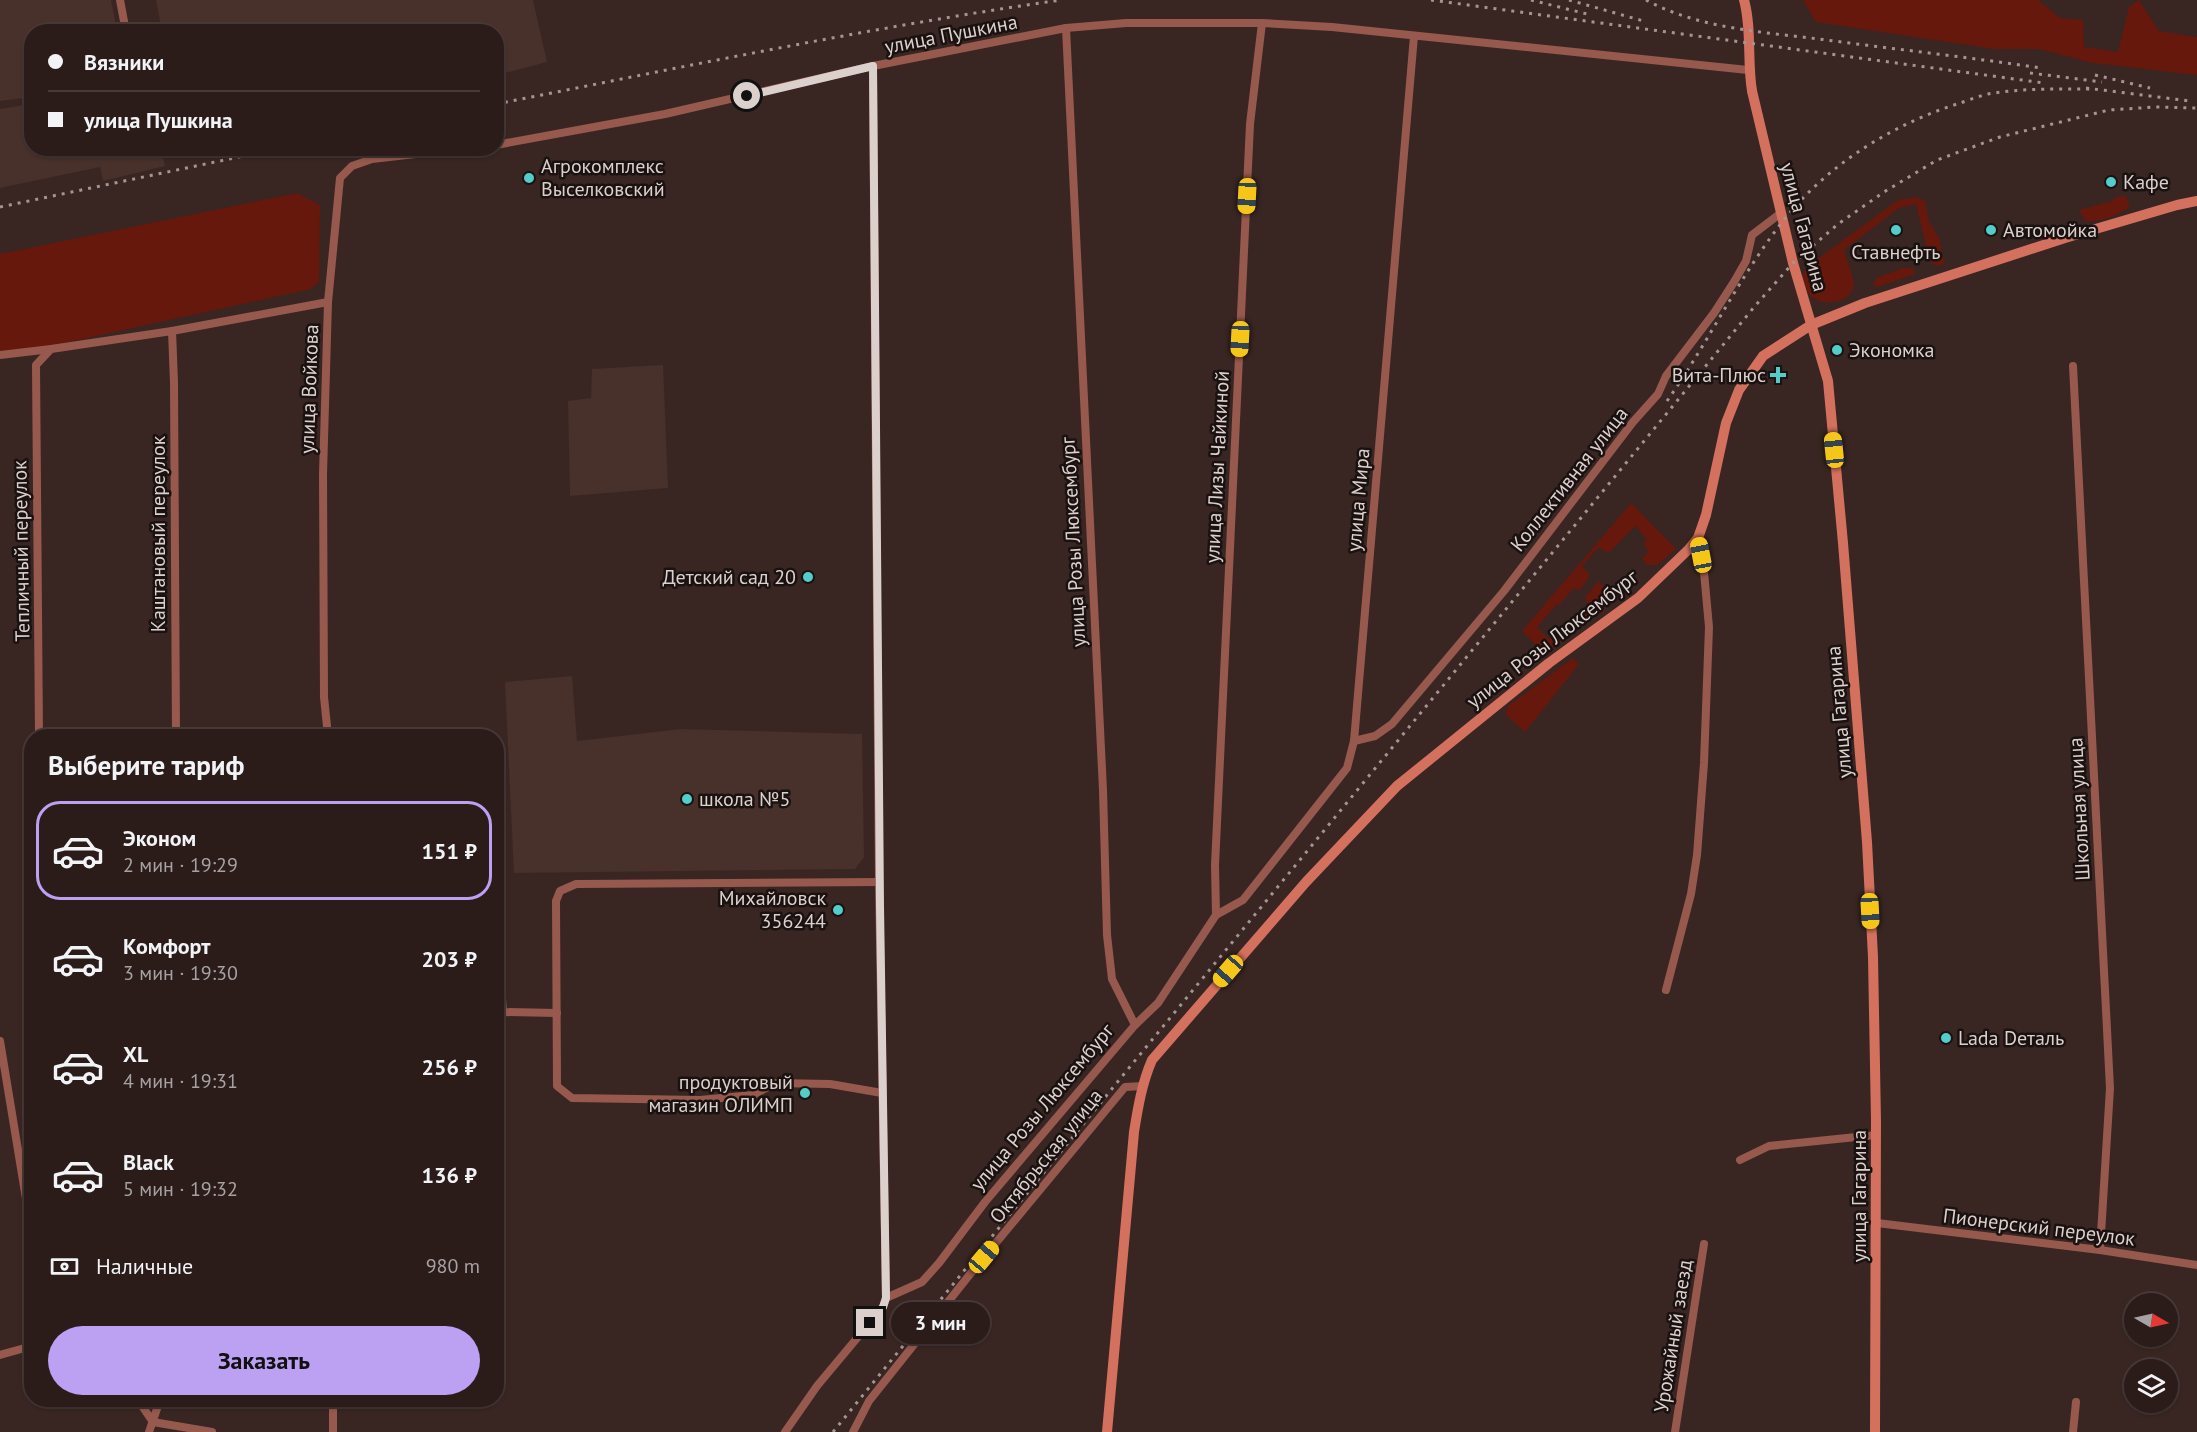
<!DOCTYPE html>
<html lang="ru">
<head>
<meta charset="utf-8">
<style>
  body { margin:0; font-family:"PT Sans",sans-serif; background:#332523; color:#f1f3f6; height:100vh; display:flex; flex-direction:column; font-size:22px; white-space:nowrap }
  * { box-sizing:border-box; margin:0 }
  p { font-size:20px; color:#a6a1a2 }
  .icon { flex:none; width:33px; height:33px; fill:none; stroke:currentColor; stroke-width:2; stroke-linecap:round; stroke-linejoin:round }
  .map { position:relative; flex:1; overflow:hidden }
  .details { position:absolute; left:24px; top:729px; width:480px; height:678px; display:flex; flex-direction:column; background:#2b1c1a; border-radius:24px; box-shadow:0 2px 4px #0004,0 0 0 2px #473a39 }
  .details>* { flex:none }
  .banner { position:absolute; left:24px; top:24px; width:480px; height:132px; border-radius:24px; box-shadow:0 2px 4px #0004,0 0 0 2px #473a39; display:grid; align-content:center; height:132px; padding:0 24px; background:#2b1c1a }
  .needle { width:39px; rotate:99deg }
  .controls { position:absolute; left:2124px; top:1293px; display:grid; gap:12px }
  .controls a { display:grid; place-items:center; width:54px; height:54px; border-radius:50%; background:#2b1c1a; box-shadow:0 2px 4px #0004,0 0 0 2px #473a39; font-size:30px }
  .end { position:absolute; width:27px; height:27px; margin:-14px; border:8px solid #dcd0cd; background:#111; box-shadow:0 0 0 3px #111 }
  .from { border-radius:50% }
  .bubble { position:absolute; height:42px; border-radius:21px; background:#2b1c1a; box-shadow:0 2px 4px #0004,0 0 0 2px #473a39; font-size:20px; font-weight:800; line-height:42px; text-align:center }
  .car { position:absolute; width:18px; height:36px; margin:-18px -9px; border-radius:8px; box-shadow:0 0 4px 2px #0007; background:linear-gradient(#f5c518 24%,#345 0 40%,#f5c518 0 76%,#345 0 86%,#f5c518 0) }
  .banner b { display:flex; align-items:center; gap:21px; height:57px; font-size:22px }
  .banner b+b { border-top:2px solid #473a39 }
  .banner i { width:15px; height:15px; background:#f1f3f6 }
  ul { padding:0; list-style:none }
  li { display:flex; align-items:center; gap:18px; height:99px; margin:0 12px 9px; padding:0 12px; border:3px solid transparent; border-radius:24px }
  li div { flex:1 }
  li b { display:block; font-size:22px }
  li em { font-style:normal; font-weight:800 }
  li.current { border-color:#bca0f2 }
  li>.icon { width:54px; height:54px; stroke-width:1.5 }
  h2 { padding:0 24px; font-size:27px; line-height:72px }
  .pay { display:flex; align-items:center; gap:15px; height:66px; padding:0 24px; font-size:22px }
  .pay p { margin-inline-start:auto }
  .action { display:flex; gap:12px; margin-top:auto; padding:12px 24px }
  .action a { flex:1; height:69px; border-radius:36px; background:#bca0f2; color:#111; font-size:24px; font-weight:800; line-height:69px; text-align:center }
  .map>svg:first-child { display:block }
</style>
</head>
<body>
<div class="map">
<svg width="2197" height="1432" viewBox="0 0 2197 1432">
  <rect width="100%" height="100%" fill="#392622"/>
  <g fill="#48302b">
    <path d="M0,0h111l6,31 -85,1 -1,65 -31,4z"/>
    <path d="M156,0h377l14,62 -50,13 -1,-43 -334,-1z"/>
    <path d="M31,104l1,44 129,1 4,17 -62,15 -3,-14 -100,21v-79z"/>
    <path d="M663,365l5,123 -98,8 -2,-95 23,-3 1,-29z"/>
    <path d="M572,676l5,65 104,-12 181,5 2,123 -9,12 -341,4 -9,-191z"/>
  </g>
  <g fill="#65180b">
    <path d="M1803,0h235l22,18 23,2 1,27 34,5 11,-45 10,-7 20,31 38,6v38l-104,-12 -54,-14h-45l-178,-27z"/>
    <path d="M297,193l23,12 -1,77 -8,7 -311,68v-103z"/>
    <path d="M2125,195l5,11c-9,9 -33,17 -45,15l-6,-11 33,-9 3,-3z"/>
    <path d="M1916,197l9,4 4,20 11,19 1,10 4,13 -7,3 -8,-4 -14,-58 -17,4 -55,42c1,4 11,31 10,34 -1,19 -30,23 -42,13 -6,-5 -8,-13 -10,-21l6,-10 90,-66z"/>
    <path d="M1903,268h10l2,6 -37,13 -5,-2 3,-7z"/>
    <path d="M1631,503l45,46 -19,16h-10l-5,-6 7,-8 -6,-7 4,-5 -12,-13 -24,25 -4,1 -9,-4 -16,18 7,7 -1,6 -9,12 -5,-3 -15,17 -2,-1 -20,23 12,12c8,-3 13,-13 20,-14l19,-21 -3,-7 14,-16 8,10 -3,21 -21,11 -39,31 -22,-23z"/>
    <path d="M1573,658l6,6 -54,68 -19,-17 2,-9z"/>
  </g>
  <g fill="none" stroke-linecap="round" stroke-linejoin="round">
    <g stroke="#97594d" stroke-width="8">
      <path d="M120,0l6,32"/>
      <path d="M496,145l169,-31 208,-48 193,-38 60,-5h136l70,4 416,43"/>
      <path d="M172,331l2,51 2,354"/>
      <path d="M0,355l51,-6"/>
      <path d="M2073,366l37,722 -10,162"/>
      <path d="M39,736l-3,-371 15,-16 121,-18 156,-29"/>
      <path d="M328,736l-4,-39 -1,-223 5,-172 12,-124 12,-12 20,-7 96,-11"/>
      <path d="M1354,741l21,-5 17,-12 112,-133 129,-169 25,-28 8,-18 48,-63 20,-31 12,-21 6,-26 29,-22"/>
      <path d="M879,882l-303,2 -16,7 -4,10 1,185 15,12 128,2 53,-5 22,-12 55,1 52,9"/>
      <path d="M496,915l7,97 54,1"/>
      <path d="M1216,915l-1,-50 35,-741 12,-101"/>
      <path d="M1666,990l25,-96 6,-39 7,-92 5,-136 -5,-55 -6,-34"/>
      <path d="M1135,1025l23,-22 58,-88 27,-15 104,-132 7,-27 60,-705"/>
      <path d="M0,1041l32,194"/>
      <path d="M1740,1160l29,-14 107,-11"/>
      <path d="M1877,1223l223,27 97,15"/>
      <path d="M886,1298l36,-16 17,-19 46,-61 150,-177 -23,-46 -5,-44 -4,-145 -37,-762"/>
      <path d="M0,1355l32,-9"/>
      <path d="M138,1400l15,22 59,10"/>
      <path d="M149,1432l11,-32"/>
      <path d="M333,1432v-32"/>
      <path d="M785,1432l32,-46 66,-79 3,-9 -7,-416 -6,-816"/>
      <path d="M853,1432l16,-31 102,-128 154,-186 18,-1"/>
      <path d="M1675,1432l29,-188"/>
      <path d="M2073,1432l3,-30"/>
    </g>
    <g stroke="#d3715e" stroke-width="10">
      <path d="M1744,0c8,29 3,61 8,91l41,172 35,118 15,162 24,299 6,115 3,164 -1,311"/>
      <path d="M1107,1432l27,-300c4,-25 8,-49 18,-72l154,-178 91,-96 152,-123 89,-65 51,-49 9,-11 8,-23 20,-92 13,-33 24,-34 48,-31 54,-22 200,-65 112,-33 20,-4"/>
    </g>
    <g stroke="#a49592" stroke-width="3" stroke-dasharray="3 6" stroke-linecap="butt">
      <path d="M1431,0l613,83"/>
      <path d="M1531,0l56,14"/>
      <path d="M1569,0l78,22"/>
      <path d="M1646,0c52,28 115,32 173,39 74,10 148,18 222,29"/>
      <path d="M2030,73l72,9"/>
      <path d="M2095,75l55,13"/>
      <path d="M2086,88l104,13"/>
      <path d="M496,104c188,-37 375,-77 565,-104"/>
      <path d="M0,207l282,-59"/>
      <path d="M1667,401c41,-58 72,-124 116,-180 43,-55 108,-96 174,-117 10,-3 21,-8 31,-10 34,-6 69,-5 104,-5"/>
      <path d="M833,1432l291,-358 631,-768 38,-43 45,-39 46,-32 53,-32 63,-23 109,-27 46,-3 42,1"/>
    </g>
  </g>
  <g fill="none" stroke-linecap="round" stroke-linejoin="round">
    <path stroke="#dcd0cd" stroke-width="8" d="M747,96l126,-30 7,840 6,392 -3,9 -13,16"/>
  </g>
  <g fill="#53cdca" stroke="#1a1210" stroke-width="2">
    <circle cx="529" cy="178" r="6"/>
    <circle cx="2111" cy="182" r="6"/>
    <circle cx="1896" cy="230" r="6"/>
    <circle cx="1991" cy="230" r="6"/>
    <circle cx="1837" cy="350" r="6"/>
    <path d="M1775 366h6v6h6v6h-6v6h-6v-6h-6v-6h6z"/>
    <circle cx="808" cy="577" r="6"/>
    <circle cx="687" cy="799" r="6"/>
    <circle cx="838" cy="910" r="6"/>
    <circle cx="1946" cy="1038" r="6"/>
    <circle cx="805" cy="1093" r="6"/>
  </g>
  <g text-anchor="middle" stroke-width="5" stroke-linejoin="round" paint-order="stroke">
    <g font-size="20" fill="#dcd0cd" stroke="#1a1210">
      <text transform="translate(951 34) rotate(-11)" y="7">улица Пушкина</text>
      <text transform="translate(1804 227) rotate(75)" y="7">улица Гагарина</text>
      <text transform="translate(309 389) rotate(-88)" y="7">улица Войкова</text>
      <text transform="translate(1217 467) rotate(-87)" y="7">улица Лизы Чайкиной</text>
      <text transform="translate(1569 479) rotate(-52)" y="7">Коллективная улица</text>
      <text transform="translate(1358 500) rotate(-85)" y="7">улица Мира</text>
      <text transform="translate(158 534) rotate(-90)" y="7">Каштановый переулок</text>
      <text transform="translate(1073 542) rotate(-93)" y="7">улица Розы Люксембург</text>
      <text transform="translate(21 551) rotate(-91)" y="7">Тепличный переулок</text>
      <text transform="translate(1552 639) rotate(-38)" y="7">улица Розы Люксембург</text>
      <text transform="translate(1839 712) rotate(-95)" y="7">улица Гагарина</text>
      <text transform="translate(2079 809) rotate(-93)" y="7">Школьная улица</text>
      <text transform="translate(1042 1107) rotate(-50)" y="7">улица Розы Люксембург</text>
      <text transform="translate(1046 1156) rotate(-51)" y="7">Октябрьская улица</text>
      <text transform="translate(1859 1196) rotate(-90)" y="7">улица Гагарина</text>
      <text transform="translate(2039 1227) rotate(7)" y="7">Пионерский переулок</text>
      <text transform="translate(1673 1336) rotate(-81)" y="7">Урожайный заезд</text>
    </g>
    <g font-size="20" fill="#dcd0cd" stroke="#1a1210" text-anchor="start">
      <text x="541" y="173">Агрокомплекс<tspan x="541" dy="23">Выселковский</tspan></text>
      <text x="2123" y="189">Кафе</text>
      <text x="2003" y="237">Автомойка</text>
      <text x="1896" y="259" text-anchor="middle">Ставнефть</text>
      <text x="1849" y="357">Экономка</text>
      <text x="1766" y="382" text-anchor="end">Вита-Плюс</text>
      <text x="796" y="584" text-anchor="end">Детский сад 20</text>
      <text x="699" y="806">школа №5</text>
      <text x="826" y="905" text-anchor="end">Михайловск<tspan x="826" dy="23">356244</tspan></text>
      <text x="1958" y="1045">Lada Dеталь</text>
      <text x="793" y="1089" text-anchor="end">продуктовый<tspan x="793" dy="23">магазин ОЛИМП</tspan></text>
    </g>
  </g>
</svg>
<div class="controls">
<a><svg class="needle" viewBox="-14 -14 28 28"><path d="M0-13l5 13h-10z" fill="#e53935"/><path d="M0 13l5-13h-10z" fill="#a6a1a2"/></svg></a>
<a><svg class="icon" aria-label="layers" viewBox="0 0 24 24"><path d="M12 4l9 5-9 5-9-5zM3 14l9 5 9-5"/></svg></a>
</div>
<i class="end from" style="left:747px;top:96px"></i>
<i class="end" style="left:870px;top:1323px"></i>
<div class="bubble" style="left:891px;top:1302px;width:99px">3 мин</div>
<i class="car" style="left:1247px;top:196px;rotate:183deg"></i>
<i class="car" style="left:1240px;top:339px;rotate:183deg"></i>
<i class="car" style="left:1834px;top:450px;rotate:354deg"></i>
<i class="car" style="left:1701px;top:555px;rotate:349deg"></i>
<i class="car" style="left:1870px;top:911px;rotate:177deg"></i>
<i class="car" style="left:1228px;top:971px;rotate:221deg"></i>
<i class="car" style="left:984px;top:1257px;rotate:40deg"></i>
<div class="banner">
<b><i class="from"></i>Вязники</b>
<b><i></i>улица Пушкина</b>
</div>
<section class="details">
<h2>Выберите тариф</h2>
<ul>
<li class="current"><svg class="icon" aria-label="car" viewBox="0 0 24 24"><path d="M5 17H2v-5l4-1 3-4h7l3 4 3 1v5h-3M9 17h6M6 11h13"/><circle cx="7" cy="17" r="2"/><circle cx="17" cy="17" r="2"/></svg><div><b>Эконом</b><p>2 мин · 19:29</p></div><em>151 ₽</em></li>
<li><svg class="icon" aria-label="car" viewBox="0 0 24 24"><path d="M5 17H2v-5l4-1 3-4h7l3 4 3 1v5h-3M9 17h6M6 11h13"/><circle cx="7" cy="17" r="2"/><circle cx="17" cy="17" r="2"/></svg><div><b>Комфорт</b><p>3 мин · 19:30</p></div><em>203 ₽</em></li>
<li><svg class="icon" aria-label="car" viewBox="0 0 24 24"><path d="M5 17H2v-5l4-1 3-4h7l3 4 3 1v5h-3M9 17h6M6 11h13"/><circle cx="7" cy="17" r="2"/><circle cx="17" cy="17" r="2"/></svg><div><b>XL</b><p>4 мин · 19:31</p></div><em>256 ₽</em></li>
<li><svg class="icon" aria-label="car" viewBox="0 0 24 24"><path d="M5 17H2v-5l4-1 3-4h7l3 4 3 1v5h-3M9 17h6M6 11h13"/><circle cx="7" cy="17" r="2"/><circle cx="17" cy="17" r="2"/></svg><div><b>Black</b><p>5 мин · 19:32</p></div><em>136 ₽</em></li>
</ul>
<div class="pay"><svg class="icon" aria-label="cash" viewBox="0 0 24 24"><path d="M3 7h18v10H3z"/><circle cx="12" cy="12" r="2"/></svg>Наличные<p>980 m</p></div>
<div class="action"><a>Заказать</a></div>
</section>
</div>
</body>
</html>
